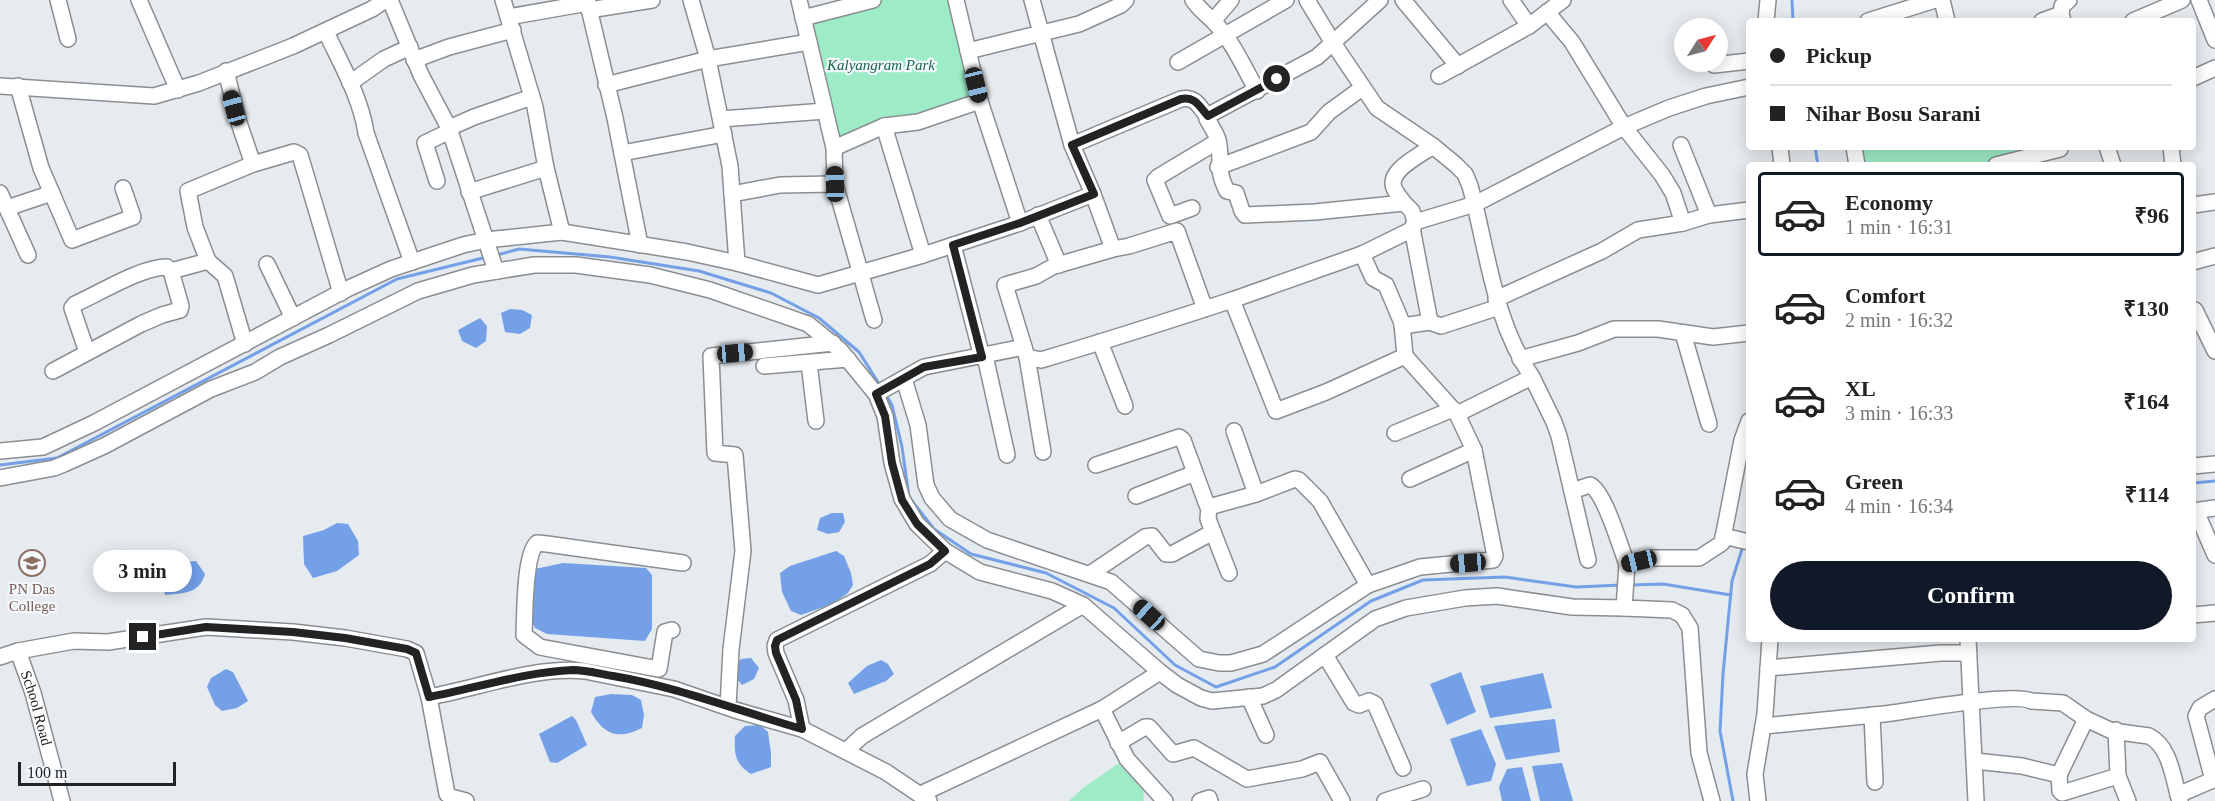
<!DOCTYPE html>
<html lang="en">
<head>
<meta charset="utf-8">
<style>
  body { margin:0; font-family:Georgia,serif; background:#f2f2f2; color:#222; height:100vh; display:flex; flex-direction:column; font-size:22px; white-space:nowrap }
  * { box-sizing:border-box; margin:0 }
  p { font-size:20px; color:#767676 }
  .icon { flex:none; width:33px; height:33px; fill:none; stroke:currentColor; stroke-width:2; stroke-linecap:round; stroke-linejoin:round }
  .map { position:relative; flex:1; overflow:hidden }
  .panel { position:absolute; left:1746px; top:162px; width:450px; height:480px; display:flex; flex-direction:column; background:#fff; border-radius:6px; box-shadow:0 3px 15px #0003 }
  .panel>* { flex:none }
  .guide { position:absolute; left:1746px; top:18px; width:450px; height:132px; border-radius:6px; box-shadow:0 3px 15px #0003; display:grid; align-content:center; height:132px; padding:0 24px; background:#fff }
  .needle { width:39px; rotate:54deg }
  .controls { position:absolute; left:1674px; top:18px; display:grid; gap:12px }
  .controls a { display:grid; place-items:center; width:54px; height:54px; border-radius:50%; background:#fff; box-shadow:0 3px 15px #0003; font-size:30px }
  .scale { position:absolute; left:18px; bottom:15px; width:158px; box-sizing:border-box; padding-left:6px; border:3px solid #222325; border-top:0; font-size:16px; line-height:21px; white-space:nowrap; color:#222325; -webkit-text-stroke:4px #f4f8fc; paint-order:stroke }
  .end { position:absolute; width:27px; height:27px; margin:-14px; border:8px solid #222325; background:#fff; box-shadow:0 0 0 3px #fff }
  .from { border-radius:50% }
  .bubble { position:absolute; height:42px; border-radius:21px; background:#fff; box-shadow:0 3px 15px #0003; font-size:20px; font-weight:700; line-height:42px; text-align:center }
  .car { position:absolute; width:18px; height:36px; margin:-18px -9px; border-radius:8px; box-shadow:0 0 4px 2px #0007; background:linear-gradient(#222 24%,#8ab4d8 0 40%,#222 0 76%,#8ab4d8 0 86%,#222 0) }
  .guide b { display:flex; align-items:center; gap:21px; height:57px; font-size:22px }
  .guide b+b { border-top:2px solid #e0e0e0 }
  .guide i { width:15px; height:15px; background:#222 }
  ul { padding:10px 0 0; list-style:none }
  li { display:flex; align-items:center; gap:18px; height:84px; margin:0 12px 9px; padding:0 12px; border:3px solid transparent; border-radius:6px }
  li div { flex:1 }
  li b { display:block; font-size:22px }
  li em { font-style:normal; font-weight:700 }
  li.on { border-color:#111827 }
  li>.icon { width:54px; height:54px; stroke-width:1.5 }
  .primary-button { display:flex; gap:12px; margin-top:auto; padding:12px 24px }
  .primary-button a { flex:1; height:69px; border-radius:36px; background:#111827; color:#fff; font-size:24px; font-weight:700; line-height:69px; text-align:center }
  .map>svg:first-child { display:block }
</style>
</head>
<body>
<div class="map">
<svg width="2215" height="801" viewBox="0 0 2215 801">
  <rect width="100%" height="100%" fill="#e6ebef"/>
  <g fill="#9decc7">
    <path d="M883,0h70l23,98 -140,46 -27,-127z"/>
    <path d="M1858,147h198l-43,18h-148z"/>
    <path d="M1119,763l8,2 8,15 8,6 1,15h-75l14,-13z"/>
  </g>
  <g fill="#74a0e8">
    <path d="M510,309l12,1 10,5 -2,13 -10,6 -15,-2 -4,-19z"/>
    <path d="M480,318l7,8 -1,15 -10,7 -14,-7 -4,-11z"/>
    <path d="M832,513h11l2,9 -6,10 -11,2 -11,-4 3,-12z"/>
    <path d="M337,523l11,1 10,17 1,14 -22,16 -24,7 -9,-14 -1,-28 21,-6z"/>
    <path d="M836,551l8,5 7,17 2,12 -5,8 -16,11 -31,11 -10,-4 -9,-19 -2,-19 10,-7z"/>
    <path d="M196,561l9,13c-6,20 -21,19 -40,21l-4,-23 16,-9z"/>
    <path d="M563,563l83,5 6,7v54l-7,12 -98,-7 -12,-6 -6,-13 1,-45z"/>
    <path d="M751,658l8,10 -5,11 -12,6 -6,-7 -2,-10 7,-9z"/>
    <path d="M881,660l7,4 6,10 -8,7 -32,13 -6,-11 19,-17z"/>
    <path d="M226,669l7,3 15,29 -11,7 -15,3 -7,-6 -8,-18 4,-9z"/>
    <path d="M1461,672l15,40 -29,13 -17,-41z"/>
    <path d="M1543,673l9,35 -62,10 -10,-32z"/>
    <path d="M611,694l21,1 9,5 3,15 -2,13c-24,12 -38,7 -51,-16l4,-15z"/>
    <path d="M572,716l4,4 11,25 -30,18 -7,-1 -11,-28z"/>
    <path d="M1555,719l5,33 -54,8 -12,-34z"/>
    <path d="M760,725l8,7 3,21v14l-20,7c-16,-10 -17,-20 -16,-38l10,-10z"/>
    <path d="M1481,729l15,35 -5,17 -24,5 -17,-47z"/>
    <path d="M1562,763l11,38h-33l-8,-35z"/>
    <path d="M1522,767l9,34h-29l-3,-14 8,-18z"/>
  </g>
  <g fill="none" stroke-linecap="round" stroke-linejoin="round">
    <g stroke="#74a0e8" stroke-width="3">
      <path d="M1792,0l1,21"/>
      <path d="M1815,147l3,18"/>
      <path d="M497,255l22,-6 91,8 89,14 72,22 48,25 40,34 22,35"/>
      <path d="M886,395l6,10 10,42 7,50 25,32 37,25 75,19 68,35 61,57 41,22 59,-20 96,-66 52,-21 82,-3 71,10 46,-2"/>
      <path d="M0,465l57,-7 340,-179 90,-22"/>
      <path d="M2193,483l22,-2"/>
      <path d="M1746,536l3,-8"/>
      <path d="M1631,585l32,-1 68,11"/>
      <path d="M1733,801l-13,-70 3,-57 9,-93 11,-35"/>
    </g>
    <defs>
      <g id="minor">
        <path d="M58,0l10,39"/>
        <path d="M139,0l39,90"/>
        <path d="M390,0l31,75 28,53 47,143"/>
        <path d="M503,0l32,107 11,61 16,64"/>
        <path d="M587,0l28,118 25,127"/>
        <path d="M691,0l17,59 22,107 7,97"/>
        <path d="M799,0l35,148 1,36 39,136"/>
        <path d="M1032,0l40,145 21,49 20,55"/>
        <path d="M1193,0c6,9 13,14 20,21 19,19 31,46 44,70"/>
        <path d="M1307,0l26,43 44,65 56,38 23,19 9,9 5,12c18,65 23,134 62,191l-75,37"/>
        <path d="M1380,0l-63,57 -108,58 -2,4c4,7 9,14 11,21 5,21 -3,28 9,51l9,2 6,18 3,4 70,-3 89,-9 8,8 3,11"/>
        <path d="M1403,0l55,66"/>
        <path d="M1511,0l18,26"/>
        <path d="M1942,0l5,21"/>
        <path d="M2199,0l16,40"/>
        <path d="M589,10l63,-10"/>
        <path d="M1547,12l25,30 52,85 38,48 11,18 10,30"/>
        <path d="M508,17l80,-14"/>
        <path d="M803,18l70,-18"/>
        <path d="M1213,21l18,-21"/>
        <path d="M1766,21l2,-21"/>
        <path d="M1868,21l67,-21"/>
        <path d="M2042,21l19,-7"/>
        <path d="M2063,21l-2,-7 1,-8 7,-6"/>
        <path d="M2133,21l49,-21"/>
        <path d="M326,32c15,32 35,66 40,101l46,129"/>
        <path d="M968,51l111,-27 42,-19 5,-5"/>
        <path d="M414,60l35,-13 64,-17"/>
        <path d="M1178,62l108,-62"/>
        <path d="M1714,65l35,-4"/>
        <path d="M1439,76l90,-50 34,-26"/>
        <path d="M2193,78l22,-10"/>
        <path d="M350,83l34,-24 26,-12"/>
        <path d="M606,85l102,-26 101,-17"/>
        <path d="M0,86l154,10 45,-13 94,-37 79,-37 13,-9"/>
        <path d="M18,86l23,82 31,72 61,-23 -10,-29"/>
        <path d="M721,119l104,-8"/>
        <path d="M884,126l39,129 97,-32 -40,-122 -24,-101"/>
        <path d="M449,128l25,-11 58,-20"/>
        <path d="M1072,145l109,-46c14,-3 18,7 26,17"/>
        <path d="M1681,145l28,70"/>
        <path d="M1780,147l2,18"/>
        <path d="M1854,147l3,18"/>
        <path d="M2107,147l6,18"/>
        <path d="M2171,147l2,18"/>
        <path d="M834,148l50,-22 34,-4 62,-21"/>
        <path d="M622,153l102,-19"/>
        <path d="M253,164l41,-12 6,3 41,138"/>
        <path d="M1996,165l64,-16"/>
        <path d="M1218,167l93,-35 18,-20 33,-24"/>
        <path d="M437,181l-12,-38 25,-12"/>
        <path d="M469,192l77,-24"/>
        <path d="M0,193l28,62"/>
        <path d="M732,194l48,-9 55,-1"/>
        <path d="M1404,203c-3,-4 -8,-10 -10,-15 -7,-18 27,-33 39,-42"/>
        <path d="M2193,205l22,-3"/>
        <path d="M7,208l45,-15"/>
        <path d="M1192,208l-22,8 -15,-36 3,-3 60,-36"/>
        <path d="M1038,215l21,50"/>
        <path d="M1020,223l73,-29"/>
        <path d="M953,245l29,112"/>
        <path d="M1362,254l51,-25"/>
        <path d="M208,261l17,15 20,68"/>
        <path d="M2193,262l22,-6"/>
        <path d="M267,264l26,54"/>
        <path d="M1496,299l106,-48 36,-21 45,-7 26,-8 40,-5"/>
        <path d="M1232,300l130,-46 11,24 13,7 16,38 3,33"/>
        <path d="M2193,311l2,-1 20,41"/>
        <path d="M1430,322l-18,-94 3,-6 60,-18 149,-77 45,-19 37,-12 43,-9"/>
        <path d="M1402,326l28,-4 11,4 58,-19"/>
        <path d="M1683,333l26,91"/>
        <path d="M1100,342l25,64"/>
        <path d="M87,352l-15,-44 3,-4c25,-11 66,-37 92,-37l4,4 37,-10 -13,-34 -7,-36 65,-27 -15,-44 -12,-49"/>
        <path d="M985,356l22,99"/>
        <path d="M1027,357l16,95"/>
        <path d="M1520,359l58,-16 36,-14h44l55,8 36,-4"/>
        <path d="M809,363l7,58"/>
        <path d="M764,366l84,-7"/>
        <path d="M53,371l88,-47 21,-9 18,-5 1,-4 -10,-35"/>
        <path d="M1532,377l22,45 5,14 29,124"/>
        <path d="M904,379l14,46 8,60 6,13 18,21 37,21 124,42 88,77 20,4h12l32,-9 105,-69"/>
        <path d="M876,394l48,-27 100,-20"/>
        <path d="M1234,431l22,63"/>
        <path d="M1395,433l58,-24"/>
        <path d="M0,451l43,-4 51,-24 253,-134 44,-20 72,-24 23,-5 76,-8 125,20 50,11 81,22 105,-30"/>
        <path d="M1096,465l83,-28 4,3 24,65 2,2 47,-13 39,-15 4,1 21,21 48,84 52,-18 73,-7 2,-4 -21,-106 -17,-36 -52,-58 -79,36 -50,19 -44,-111c-64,21 -127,41 -191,60l-14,-3 -22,-72 31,-9 18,-10 59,-17 16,-3 48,-15 28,78"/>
        <path d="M2193,466l22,-2"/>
        <path d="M0,478l54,-10 10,-4 40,-18 107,-57 44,-17 25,-15 49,-22 89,-44 55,-16 61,-10h42l74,10 60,15 98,34 32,26 36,44 9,22 7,47 10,36 15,25 28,27 35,21 72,19 31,14 77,67 17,13 24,13 11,3 51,-5 13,-6 99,-71 31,-11 59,-10 32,-2 75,11 52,1"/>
        <path d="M1410,479l64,-29"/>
        <path d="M1572,491l18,-6c15,7 30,62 37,79"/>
        <path d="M1136,496l59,-23"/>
        <path d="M1209,507l-1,12 21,54"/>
        <path d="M2193,511l22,-3"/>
        <path d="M2196,511l19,44"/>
        <path d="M1723,536l26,6"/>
        <path d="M1090,574l55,-37 7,-1 14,18h6l41,-22"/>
        <path d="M2193,615l22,-2"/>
        <path d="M672,630l-7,2 -6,37 -119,-22 -16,-12c1,-20 0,-80 13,-92l10,1 136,19"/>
        <path d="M1968,639l8,162"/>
        <path id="s1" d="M18,651l15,42 29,108"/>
        <path d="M1325,655l29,48 5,2 10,-4 6,3 28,64"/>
        <path d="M0,657l18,-6 56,-10 34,1 98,-15 87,5 52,6 62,11 9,4 13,44c50,-9 105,-31 156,-26l89,18 61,21 67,19 84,43 43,29"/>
        <path d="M1768,668l173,-15h28"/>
        <path d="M429,697l18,97 4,3 15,4"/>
        <path d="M1249,697l17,38"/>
        <path d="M728,707l3,-58 12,-98 -8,-96 -20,-2 -4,-97 122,-13"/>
        <path d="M1102,709l25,50 38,42"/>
        <path d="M1872,715l3,67"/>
        <path d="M1764,726c40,-4 80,-8 120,-12 24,-3 131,-22 147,-13l32,2 23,16 26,12 37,5c22,11 24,44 31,65"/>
        <path d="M802,729l-6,-29 -20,-47 -1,-7 2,-6 153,-76 15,-13"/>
        <path d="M2116,730l2,46 10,25"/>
        <path d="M1118,743l27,-16h4l24,27 21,-6 53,31 55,-10 18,-7 22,39"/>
        <path d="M846,751l16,-15 221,-131"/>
        <path d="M1975,761l47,5 37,9 27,-56"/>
        <path d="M2059,775l1,16 2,2 56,-17"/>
        <path d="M2213,780l-17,-64 4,-8 15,-9"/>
        <path d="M921,794l181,-85 58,-37"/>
        <path d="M2178,795l37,-16"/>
        <path d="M1200,801l9,-3 1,3"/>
        <path d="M1385,801l38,-12"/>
        <path d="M1712,801l-13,-48 -9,-125 -8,-13 -10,-5 -48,-2 3,-44 24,-6h48l23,-15 20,-103 7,-19"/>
        <path d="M1758,801l-3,-27 10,-60 5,-75"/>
      </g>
    </defs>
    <use href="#minor" stroke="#8a8e92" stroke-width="18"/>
    <use href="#minor" stroke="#fff" stroke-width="15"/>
  </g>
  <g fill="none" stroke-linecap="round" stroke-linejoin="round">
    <path stroke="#222325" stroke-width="8" d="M143,637l63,-10 87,5 52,6 62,11 9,4 13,44c48,-9 95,-25 144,-27 13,0 27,4 40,6 65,11 126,35 189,53l-6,-29 -20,-47 -1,-7 2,-6 153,-76 15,-13 -28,-27 -15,-24 -10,-37 -7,-47 -9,-22 48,-27 58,-10 -29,-112 67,-22 74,-29 -22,-49 109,-46c14,-3 18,7 27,17l69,-37"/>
  </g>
  <defs>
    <symbol id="university-ring" viewBox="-11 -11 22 22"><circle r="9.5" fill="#f4f8fc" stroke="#8d6e63" stroke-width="1.5"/><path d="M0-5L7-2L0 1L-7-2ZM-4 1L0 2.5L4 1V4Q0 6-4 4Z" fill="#8d6e63"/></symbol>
  </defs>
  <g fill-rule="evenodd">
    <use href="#university-ring" x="17" y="548" width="30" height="30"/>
  </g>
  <g text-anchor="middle" stroke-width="4.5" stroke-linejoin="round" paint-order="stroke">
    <g font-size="15" font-style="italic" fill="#176649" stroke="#f4f8fc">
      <text x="881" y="70">Kalyangram Park</text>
    </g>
    <g font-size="15" fill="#785e54" stroke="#f4f8fc">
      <text x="32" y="594">PN Das<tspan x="32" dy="17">College</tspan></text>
    </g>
    <g font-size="15" fill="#222325" stroke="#f4f8fc">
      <text dy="5" stroke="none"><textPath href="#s1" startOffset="60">School Road</textPath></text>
    </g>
  </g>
</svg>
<div class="controls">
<a><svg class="needle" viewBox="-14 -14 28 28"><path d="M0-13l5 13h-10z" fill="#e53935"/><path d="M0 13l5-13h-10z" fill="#767676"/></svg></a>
</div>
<div class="scale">100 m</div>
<i class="end from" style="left:1277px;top:79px"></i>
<i class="end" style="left:143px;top:637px"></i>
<div class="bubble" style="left:93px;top:550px;width:99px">3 min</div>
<i class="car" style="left:976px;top:85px;rotate:166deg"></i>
<i class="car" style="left:234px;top:108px;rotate:345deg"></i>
<i class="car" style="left:835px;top:184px;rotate:359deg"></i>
<i class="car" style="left:735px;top:353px;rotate:85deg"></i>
<i class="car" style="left:1639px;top:561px;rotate:257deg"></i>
<i class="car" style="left:1468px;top:563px;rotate:266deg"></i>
<i class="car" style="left:1149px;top:615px;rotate:312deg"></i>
<div class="guide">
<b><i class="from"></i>Pickup</b>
<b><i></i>Nihar Bosu Sarani</b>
</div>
<section class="panel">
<ul>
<li class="on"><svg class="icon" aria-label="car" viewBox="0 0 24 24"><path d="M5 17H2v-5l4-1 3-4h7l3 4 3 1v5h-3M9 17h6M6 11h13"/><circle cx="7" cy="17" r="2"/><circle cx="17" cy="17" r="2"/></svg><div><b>Economy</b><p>1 min · 16:31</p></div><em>₹96</em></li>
<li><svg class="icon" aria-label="car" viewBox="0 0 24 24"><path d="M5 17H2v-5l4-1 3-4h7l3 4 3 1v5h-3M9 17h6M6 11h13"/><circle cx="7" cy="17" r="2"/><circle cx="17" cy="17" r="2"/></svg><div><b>Comfort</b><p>2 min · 16:32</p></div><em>₹130</em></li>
<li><svg class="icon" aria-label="car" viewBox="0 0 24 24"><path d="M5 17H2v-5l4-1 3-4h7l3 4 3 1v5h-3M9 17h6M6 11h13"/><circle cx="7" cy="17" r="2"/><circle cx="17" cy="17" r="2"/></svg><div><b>XL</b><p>3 min · 16:33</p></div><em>₹164</em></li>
<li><svg class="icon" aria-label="car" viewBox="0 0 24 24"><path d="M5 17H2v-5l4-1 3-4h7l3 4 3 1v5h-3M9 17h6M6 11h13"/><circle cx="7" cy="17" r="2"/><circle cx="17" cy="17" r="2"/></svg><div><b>Green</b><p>4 min · 16:34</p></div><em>₹114</em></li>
</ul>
<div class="primary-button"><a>Confirm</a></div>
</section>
</div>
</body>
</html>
